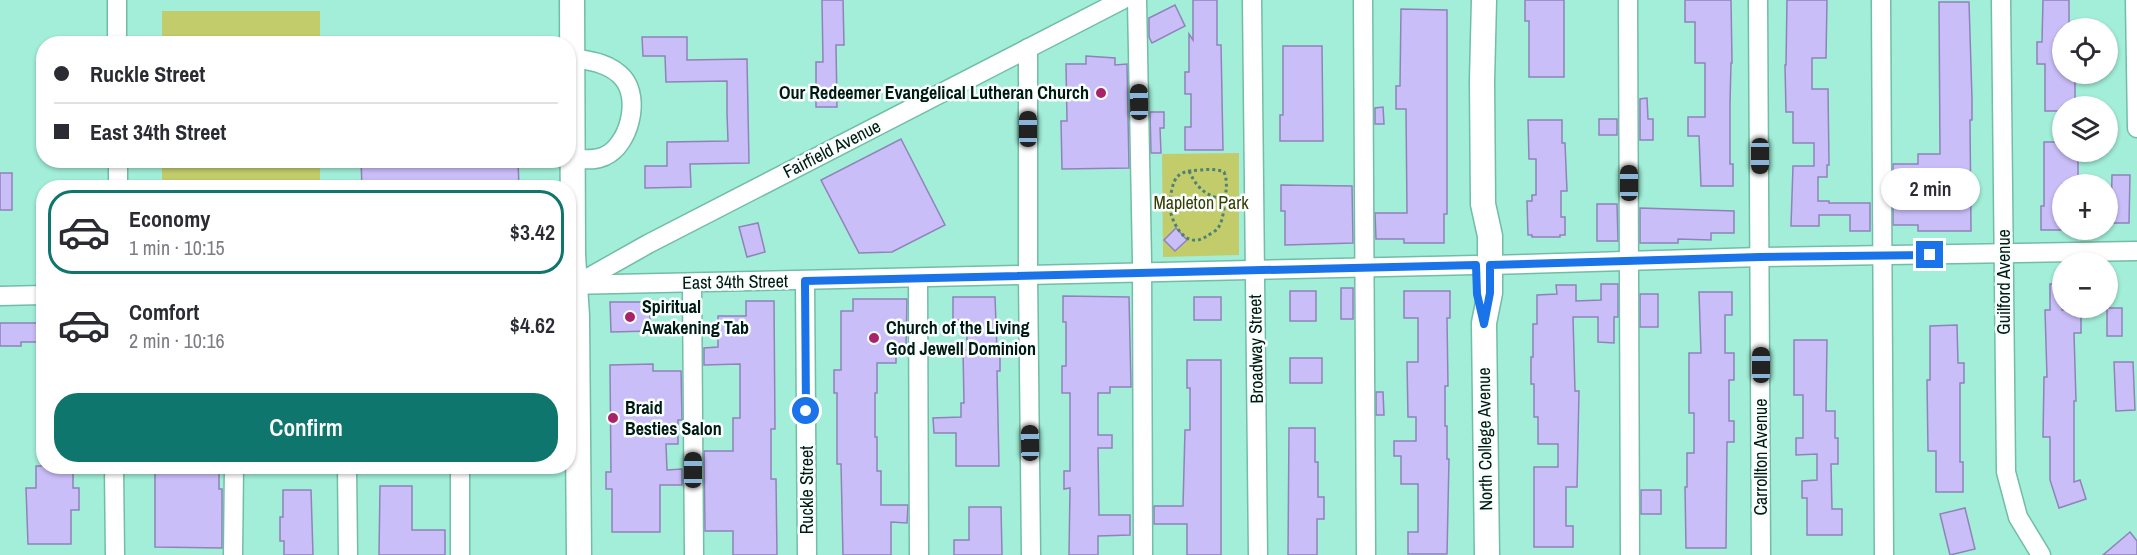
<!DOCTYPE html>
<html lang="en">
<head>
<meta charset="utf-8">
<style>
  body { margin:0; font-family:"Archivo Narrow",sans-serif; background:#f7f7f7; color:#2b2b33; height:100vh; display:flex; flex-direction:column; font-size:22px; white-space:nowrap }
  * { box-sizing:border-box; margin:0 }
  p { font-size:20px; color:#7c7c81 }
  .icon { flex:none; width:33px; height:33px; fill:none; stroke:currentColor; stroke-width:2; stroke-linecap:round; stroke-linejoin:round }
  .map { position:relative; flex:1; overflow:hidden }
  .details { position:absolute; left:36px; top:180px; width:540px; height:294px; display:flex; flex-direction:column; background:#fff; border-radius:24px; box-shadow:0 2px 4px #0004 }
  .details>* { flex:none }
  .banner { position:absolute; left:36px; top:36px; width:540px; height:132px; border-radius:24px; box-shadow:0 2px 4px #0004; display:grid; align-content:center; height:132px; padding:0 18px; background:#fff }
  .buttons { position:absolute; left:2052px; top:18px; display:grid; gap:12px }
  .buttons a { display:grid; place-items:center; width:66px; height:66px; border-radius:50%; background:#fff; box-shadow:0 2px 4px #0004; font-size:30px }
  .end { position:absolute; width:27px; height:27px; margin:-14px; border:8px solid #1a73e8; background:#fff; box-shadow:0 0 0 3px #fff }
  .from { border-radius:50% }
  .bubble { position:absolute; height:42px; border-radius:21px; background:#fff; box-shadow:0 2px 4px #0004; font-size:20px; font-weight:600; line-height:42px; text-align:center }
  .car { position:absolute; width:18px; height:36px; margin:-18px -9px; border-radius:8px; box-shadow:0 0 4px 2px #0007; background:linear-gradient(#222 24%,#8ab4d8 0 40%,#222 0 76%,#8ab4d8 0 86%,#222 0) }
  .banner b { display:flex; align-items:center; gap:21px; height:57px; font-size:22px }
  .banner b+b { border-top:2px solid #e1e1e2 }
  .banner i { width:15px; height:15px; background:#2b2b33 }
  ul { padding:10px 0 0; list-style:none }
  li { display:flex; align-items:center; gap:18px; height:84px; margin:0 12px 9px; padding:0 6px; border:3px solid transparent; border-radius:24px }
  li div { flex:1 }
  li b { display:block; font-size:22px }
  li em { font-style:normal; font-weight:600 }
  li.on { border-color:#0f766e }
  li>.icon { width:54px; height:54px; stroke-width:1.5 }
  .primary-button { display:flex; gap:12px; margin-top:auto; padding:12px 18px }
  .primary-button a { flex:1; height:69px; border-radius:24px; background:#0f766e; color:#fff; font-size:24px; font-weight:600; line-height:69px; text-align:center }
  .map>svg:first-child { display:block }
</style>
</head>
<body>
<div class="map">
<svg width="2137" height="555" viewBox="0 0 2137 555">
  <rect width="100%" height="100%" fill="#a2eed8"/>
  <g fill="#c2cc6b">
    <rect x="162" y="11" width="158" height="32"/>
    <path d="M1239,153v102l-76,2 -1,-103z"/>
    <rect x="162" y="161" width="158" height="26"/>
  </g>
  <g fill="#cabef8" stroke="#8f83ba" stroke-width="1.5">
    <path d="M822,0h21l1,45h-8l1,62h-21v-45h7z"/>
    <path d="M1193,0h24v45h4l2,105h-38v-23h6v-33h-6v-22h4v-38l4,6z"/>
    <path d="M1525,0h39v77h-35v-56h-4z"/>
    <path d="M1685,0h46l1,63h-1l-1,40v61h3v22h-32l-2,-50h-11v-19h17v-54h-10v-41h-10z"/>
    <path d="M1787,0h40l-1,58h-14v31h16l1,76h-2v12h-9v24h11v2h41v28h-20v-16h-31v11h-28l2,-60h21v-23h-21v-31h-7l-1,-47h1z"/>
    <path d="M2043,0h26v28h-7v46h13v32h-13v5h-17v-47h-8v-22h5z"/>
    <path d="M1939,2h30l3,97v21h-2l1,111h-53v-6h-25v-61h25v-10h22z"/>
    <path d="M1175,5l10,21 -33,17 -3,-6v-19z"/>
    <path d="M1401,9l46,1v204h-3v29h-40v-4h-28l-1,-26h32l-1,-104h-10v-23h4z"/>
    <path d="M642,37h45v23l60,-1 2,104 -59,1 1,23 -46,1v-22h22v-24l61,-1 -1,-28v-32l-61,1 -1,-26h-22z"/>
    <path d="M1283,46h39l1,95h-43v-26h3z"/>
    <path d="M1086,56l29,2v7l12,-1 2,104 -67,1 -1,-48h6l-1,-57h20z"/>
    <path d="M1647,98l1,21h5v21h-13v-41z"/>
    <path d="M1383,107l1,17h-9v-16z"/>
    <path d="M1150,112h14v16h-4l1,25h-10z"/>
    <rect x="1599" y="119" width="18" height="16"/>
    <path d="M1528,120h34v23h3l2,48h-6v26h4v18h-5v2h-28v-2h-4l-1,-34h5v-6h4v-36h-7z"/>
    <path d="M901,139l44,86 -53,27 -33,1 -38,-73z"/>
    <path d="M2044,142h18v10h16v32h-16v46h-21v-24h3z"/>
    <path d="M361,160h59v5h38v-5h60l1,28h-157z"/>
    <rect x="0" y="173" width="12" height="37"/>
    <path d="M2112,175h18l-1,48h-18z"/>
    <path d="M1281,185l71,1 1,57 -68,2v-34h-4z"/>
    <path d="M1597,204h20l1,37h-21z"/>
    <path d="M1640,208l94,3v22h-23v7l-33,-1v4h-38z"/>
    <path d="M758,223l7,29 -18,5 -8,-30z"/>
    <path d="M1176,228l11,12 -12,11 -11,-11z"/>
    <path d="M1601,284h17v33h-4v26l-16,-1v-25h-25l2,74h4l-2,96h-11v39h7v21h-39v-80h24v-23h-20v-27h-4v-33h-3v-27h2v-33h4v-29l20,-1 -1,-9h20v16l25,-1z"/>
    <path d="M2050,284h12v26h19v23h-7l2,68h-2v81l6,-2 6,19 -27,9 -9,-28v-43h-7l1,-60h3l-2,-67h5z"/>
    <rect x="1341" y="288" width="12" height="31"/>
    <rect x="1290" y="291" width="26" height="30"/>
    <path d="M1404,291h46v27h-3l1,68h-3v40h2v33h2l-2,95h-39v-22h10v-48h-17v-28h-7v-15h22v-24h-8l-1,-55h11v-44h-14z"/>
    <path d="M1699,292h33v23h-7v38h9v27h-5v41h5v21h-7l-1,106h-40l-1,-61h2v-34h7v-40h-5v-60h12z"/>
    <rect x="1640" y="294" width="18" height="33"/>
    <path d="M1063,296l66,1 2,90h-21v6h-12v42h14v13h-14l1,67h31v20l-32,1v19h-29l1,-67 -6,1v-18h6v-78h-8v-27h4v-44h-3z"/>
    <path d="M953,297h42l2,53h3v21h-3l2,95h-43v-33h-22l-1,-15 28,-1v-14h3l-1,-53h4v-30h-14z"/>
    <rect x="1194" y="297" width="27" height="23"/>
    <path d="M853,299h54l-1,47h-10v17h-19v30h-2v44h2v34h4v34h27l-1,18 -16,-1v33h-48l-2,-91h-4v-71h-3v-23h7v-59h12z"/>
    <path d="M746,301h28l1,128h-4v50h5l1,76h-44v-24h-28l-1,-80h29v-33h7v-54l-36,1v-17l14,-1v-31h28z"/>
    <path d="M610,302h40v29l-39,1z"/>
    <rect x="2107" y="308" width="15" height="28"/>
    <path d="M0,323h44v19h-23v4h-21z"/>
    <path d="M1957,325l1,38h6v20h-4v79h3v30h-27v-41h-8l-1,-71h3v-54z"/>
    <path d="M1794,340h33l-1,71h9v27h3v26h-7l1,45h10v26h-35v-37h-5v-17l15,-1v-26l-21,1v-17h7v-43h-9z"/>
    <rect x="1290" y="358" width="32" height="25"/>
    <path d="M1187,360h34v195h-34v-31h-33v-18h29l2,-76h5v-42h-3z"/>
    <path d="M2114,362h19l2,48 -19,1z"/>
    <path d="M653,364v7h28l1,49h-4v24h-12l1,26 15,-1v16h-22v47h-48v-43h-6v-17h5l-1,-107z"/>
    <path d="M1376,392h7l1,23h-8z"/>
    <path d="M1289,428h26v34h3v35h6v22h-7v36h-29z"/>
    <path d="M36,466h37v22h6v22h-8v34h-43l-2,-56h10z"/>
    <path d="M155,466h64v23h3v59l-67,-1z"/>
    <path d="M380,486h32v44h33v25h-66z"/>
    <path d="M283,490h28l2,65h-29v-14h-4v-24h3z"/>
    <rect x="1641" y="490" width="20" height="24"/>
    <path d="M969,507h32l1,48h-48v-15h15z"/>
    <path d="M1965,508l10,41 -25,6 -10,-41z"/>
    <path d="M2130,532l7,9v14h-34z"/>
  </g>
  <g fill="none" stroke-linecap="round" stroke-linejoin="round">
    <defs>
      <g id="minor">
        <path d="M117,0v44"/>
        <path d="M1137,0l5,261 1,294"/>
        <path d="M1252,0l6,555"/>
        <path d="M1363,0l3,555"/>
        <path d="M1628,0l2,555"/>
        <path d="M1758,0l3,555"/>
        <path d="M1881,0l3,555"/>
        <path d="M2001,0l5,472 12,45 23,38"/>
        <path d="M2135,0l2,128"/>
        <path d="M1028,48v227l3,280"/>
        <path d="M573,58c18,3 37,5 50,20 18,21 6,67 -18,78 -10,5 -22,3 -32,3"/>
        <path d="M118,160v28"/>
        <path d="M1490,265l270,-8 377,-6"/>
        <path d="M918,278l1,277"/>
        <path d="M805,281l2,274"/>
        <path d="M692,283l2,272"/>
        <path d="M577,284l71,-40 474,-244"/>
        <path d="M568,285l908,-20"/>
        <path d="M0,296l44,-1"/>
        <path d="M114,466l1,89"/>
        <path d="M347,466l1,89"/>
        <path d="M233,555l1,-89"/>
        <path d="M460,555v-89"/>
      </g>
      <g id="major">
        <path d="M572,0l1,255 4,61 2,239"/>
        <path d="M1484,0l-2,81 1,123 7,32v57l-6,30 3,232"/>
      </g>
    </defs>
    <use href="#minor" stroke="#72bda7" stroke-width="21"/>
    <use href="#major" stroke="#72bda7" stroke-width="27"/>
    <g stroke="#508273" stroke-width="3" stroke-dasharray="3 3" stroke-linecap="butt">
      <path d="M1189,171c11,24 25,29 51,29"/>
      <path d="M1160,204h9c2,18 16,47 38,32 3,-2 9,-5 11,-8 5,-7 6,-19 7,-28 1,-10 3,-18 -1,-28 -7,-3 -16,-3 -24,-2 -27,1 -26,9 -31,34"/>
    </g>
    <use href="#minor" stroke="#fff" stroke-width="18"/>
    <use href="#major" stroke="#fff" stroke-width="24"/>
  </g>
  <g fill="none" stroke-linecap="round" stroke-linejoin="round">
    <path stroke="#1a73e8" stroke-width="8" d="M806,411l-1,-130 671,-16 1,29 7,30 6,-31v-28l270,-8 170,-2"/>
  </g>
  <g fill="#aa236a" stroke="#f8fffd" stroke-width="2">
    <circle cx="1101" cy="93" r="6"/>
    <circle cx="630" cy="317" r="6"/>
    <circle cx="874" cy="338" r="6"/>
    <circle cx="613" cy="418" r="6"/>
  </g>
  <g text-anchor="middle" stroke-width="5" stroke-linejoin="round" paint-order="stroke">
    <g font-size="18" font-weight="bold" fill="#001912" stroke="#f8fffd" text-anchor="start">
      <text x="1089" y="99" text-anchor="end">Our Redeemer Evangelical Lutheran Church</text>
      <text x="642" y="313">Spiritual<tspan x="642" dy="21">Awakening Tab</tspan></text>
      <text x="886" y="334">Church of the Living<tspan x="886" dy="21">God Jewell Dominion</tspan></text>
      <text x="625" y="414">Braid<tspan x="625" dy="21">Besties Salon</tspan></text>
    </g>
    <g font-size="18" fill="#001912" stroke="#f8fffd">
      <text transform="translate(832 149) rotate(-27)" y="6">Fairfield Avenue</text>
      <text transform="translate(735 282) rotate(-1)" y="6">East 34th Street</text>
      <text transform="translate(2004 282) rotate(-90)" y="6">Guilford Avenue</text>
      <text transform="translate(1256 349) rotate(-91)" y="6">Broadway Street</text>
      <text transform="translate(1485 439) rotate(-91)" y="6">North College Avenue</text>
      <text transform="translate(1761 457) rotate(-90)" y="6">Carrollton Avenue</text>
      <text transform="translate(807 490) rotate(-90)" y="6">Ruckle Street</text>
    </g>
    <g font-size="18" fill="#383c07" stroke="#f8fffd">
      <text x="1201" y="209">Mapleton Park</text>
    </g>
  </g>
</svg>
<div class="buttons">
<a><svg class="icon" aria-label="locate" viewBox="0 0 24 24"><circle cx="12" cy="12" r="6"/><path d="M12 2v4M12 18v4M2 12h4M18 12h4"/></svg></a>
<a><svg class="icon" aria-label="layers" viewBox="0 0 24 24"><path d="M12 4l9 5-9 5-9-5zM3 14l9 5 9-5"/></svg></a>
<a>+</a>
<a>−</a>
</div>
<i class="end from" style="left:806px;top:411px"></i>
<i class="end" style="left:1930px;top:255px"></i>
<div class="bubble" style="left:1881px;top:168px;width:99px">2 min</div>
<i class="car" style="left:1139px;top:102px;rotate:359deg"></i>
<i class="car" style="left:1028px;top:129px;rotate:0deg"></i>
<i class="car" style="left:1760px;top:156px;rotate:180deg"></i>
<i class="car" style="left:1629px;top:183px;rotate:0deg"></i>
<i class="car" style="left:1761px;top:365px;rotate:0deg"></i>
<i class="car" style="left:1030px;top:443px;rotate:359deg"></i>
<i class="car" style="left:693px;top:470px;rotate:0deg"></i>
<div class="banner">
<b><i class="from"></i>Ruckle Street</b>
<b><i></i>East 34th Street</b>
</div>
<section class="details">
<ul>
<li class="on"><svg class="icon" aria-label="car" viewBox="0 0 24 24"><path d="M5 17H2v-5l4-1 3-4h7l3 4 3 1v5h-3M9 17h6M6 11h13"/><circle cx="7" cy="17" r="2"/><circle cx="17" cy="17" r="2"/></svg><div><b>Economy</b><p>1 min · 10:15</p></div><em>$3.42</em></li>
<li><svg class="icon" aria-label="car" viewBox="0 0 24 24"><path d="M5 17H2v-5l4-1 3-4h7l3 4 3 1v5h-3M9 17h6M6 11h13"/><circle cx="7" cy="17" r="2"/><circle cx="17" cy="17" r="2"/></svg><div><b>Comfort</b><p>2 min · 10:16</p></div><em>$4.62</em></li>
</ul>
<div class="primary-button"><a>Confirm</a></div>
</section>
</div>
</body>
</html>
